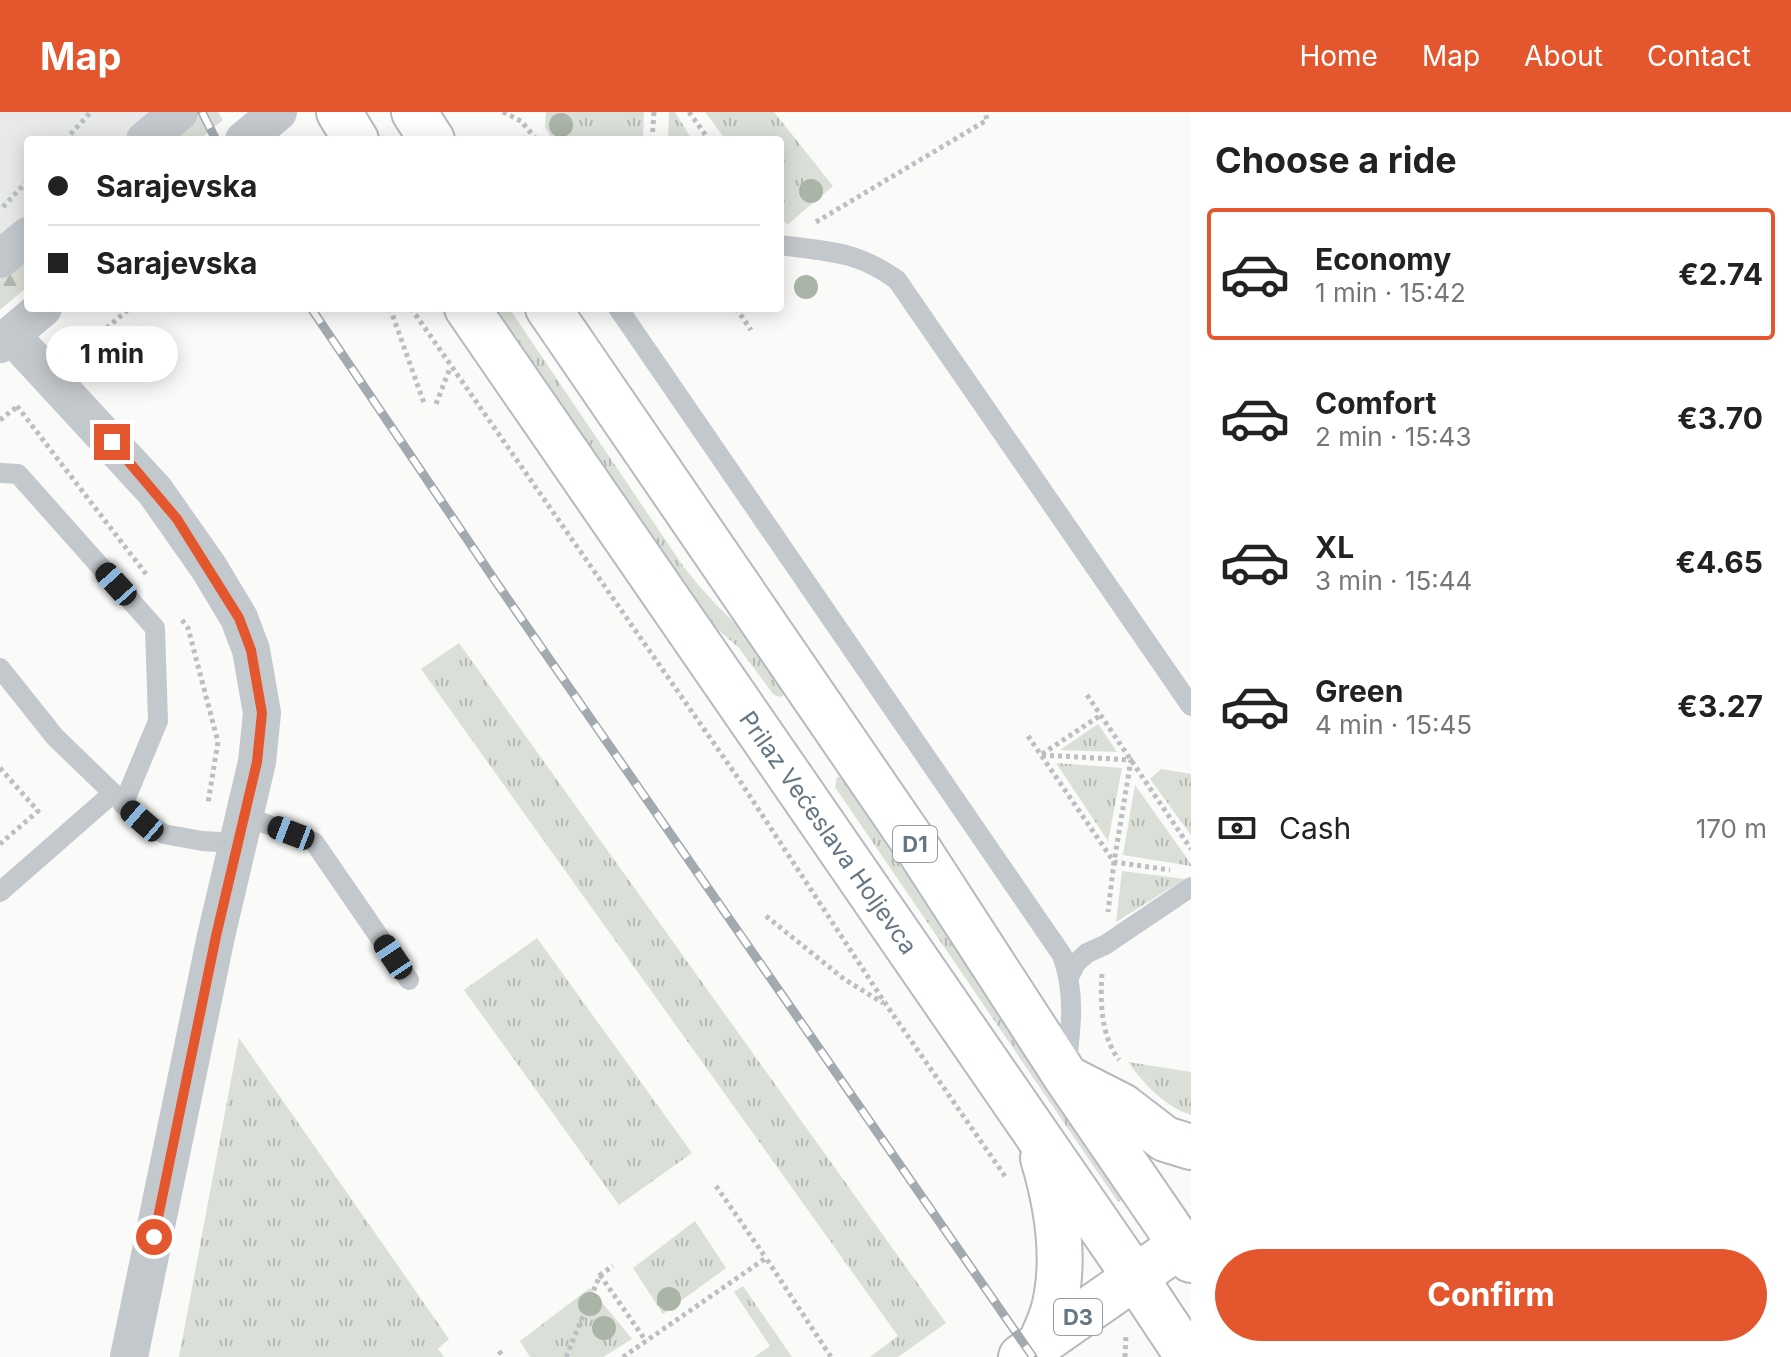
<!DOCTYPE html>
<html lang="en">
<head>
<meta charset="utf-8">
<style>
  body { margin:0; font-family:Inter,sans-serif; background:#f6f6f6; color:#222; height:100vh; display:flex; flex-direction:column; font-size:30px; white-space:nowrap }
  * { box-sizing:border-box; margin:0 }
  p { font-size:26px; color:#767676 }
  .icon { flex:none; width:44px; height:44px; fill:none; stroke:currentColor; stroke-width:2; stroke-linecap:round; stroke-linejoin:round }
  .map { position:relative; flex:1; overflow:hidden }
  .drawer { display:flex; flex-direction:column; background:#fff; width:600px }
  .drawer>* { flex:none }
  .hud { position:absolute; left:24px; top:24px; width:760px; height:176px; border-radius:8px; box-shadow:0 4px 20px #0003; display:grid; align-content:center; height:176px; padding:0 24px; background:#fff }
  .end { position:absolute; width:36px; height:36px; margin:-18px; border:10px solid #e4572e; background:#fff; box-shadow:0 0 0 4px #fff }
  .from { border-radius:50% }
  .bubble { position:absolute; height:56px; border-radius:28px; background:#fff; box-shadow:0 4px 20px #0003; font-size:26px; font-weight:700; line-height:56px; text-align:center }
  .car { position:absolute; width:24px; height:48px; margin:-24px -12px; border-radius:10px; box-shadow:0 0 6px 2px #0007; background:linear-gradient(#222 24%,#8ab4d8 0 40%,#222 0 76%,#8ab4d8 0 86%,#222 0) }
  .hud b { display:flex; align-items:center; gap:28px; height:76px; font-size:30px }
  .hud b+b { border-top:2px solid #e0e0e0 }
  .hud i { width:20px; height:20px; background:#222 }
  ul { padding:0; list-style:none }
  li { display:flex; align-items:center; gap:24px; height:132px; margin:0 16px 12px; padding:0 8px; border:4px solid transparent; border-radius:8px }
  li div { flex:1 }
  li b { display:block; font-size:30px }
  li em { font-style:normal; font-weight:700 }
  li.current { border-color:#e4572e }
  li>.icon { width:72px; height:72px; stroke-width:1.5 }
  h2 { padding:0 24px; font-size:36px; line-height:96px }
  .pay { display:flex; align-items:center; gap:20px; height:88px; padding:0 24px; font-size:30px }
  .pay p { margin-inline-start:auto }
  .action { display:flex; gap:16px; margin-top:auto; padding:16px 24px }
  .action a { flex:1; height:92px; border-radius:48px; background:#e4572e; color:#fff; font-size:32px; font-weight:700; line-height:92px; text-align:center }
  header { display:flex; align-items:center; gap:48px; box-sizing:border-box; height:112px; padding:0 40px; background:#e4572e; color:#fff }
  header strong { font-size:38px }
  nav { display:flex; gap:44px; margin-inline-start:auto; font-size:28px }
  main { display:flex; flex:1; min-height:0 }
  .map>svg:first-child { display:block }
</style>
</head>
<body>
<header>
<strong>Map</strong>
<nav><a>Home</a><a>Map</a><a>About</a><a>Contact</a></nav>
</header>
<main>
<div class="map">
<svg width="1191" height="1245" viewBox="0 0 1191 1245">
  <defs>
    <pattern id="grass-tufts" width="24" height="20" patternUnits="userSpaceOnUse" patternTransform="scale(2)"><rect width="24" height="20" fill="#dadfd7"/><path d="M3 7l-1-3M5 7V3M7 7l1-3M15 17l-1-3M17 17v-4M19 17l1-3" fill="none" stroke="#b4b9b4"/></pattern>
    <pattern id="forest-firs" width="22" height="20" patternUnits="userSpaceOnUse" patternTransform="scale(2)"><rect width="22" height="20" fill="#dadfd7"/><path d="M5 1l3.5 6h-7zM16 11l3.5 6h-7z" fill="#b4b9b4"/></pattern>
  </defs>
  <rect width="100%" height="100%" fill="#fafaf8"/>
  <path fill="#e8e9e9" d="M0,0h154l-33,28h-93v77l-28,23z"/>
  <g fill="url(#grass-tufts)">
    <path d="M546,0h98l-1,28h-90l-8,-13z"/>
    <path d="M669,0h6l17,28h-24z"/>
    <path d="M705,0h69l59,74 -46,39 -7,-10v-75h-54z"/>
    <path d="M489,196h20l174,258c9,11 18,23 29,34 21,23 70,63 72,95l-5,2 -6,-3 -34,-46 -32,-28z"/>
    <path d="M459,531l487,680 -48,34h-28l28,-21 -477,-667z"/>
    <path d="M1098,612l19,28 -57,-2z"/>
    <path d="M1056,651l66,5 -14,73z"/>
    <path d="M1161,657l30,5v61l-41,-56z"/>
    <path d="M837,665h10l278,420 -7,5 -283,-415z"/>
    <path d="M1135,673l56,79v2l-68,-11z"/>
    <path d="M1122,759l63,8 -69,43z"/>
    <path d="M537,826l155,215 -73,52 -155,-215z"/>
    <path d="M239,926l210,301 -11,10 6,8h-265z"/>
    <path d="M1128,950l63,10v43c-26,-8 -48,-32 -63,-53z"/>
    <path d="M695,1109l31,47 -63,46 -30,-46z"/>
    <path d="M743,1174l49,71h-38l16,-11 -36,-54z"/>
    <path d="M590,1176l42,51 -29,18h-73l-10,-16z"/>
  </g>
  <g fill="url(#forest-firs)">
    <path d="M197,0h21l5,8 -24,20h-35z"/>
    <path d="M28,143v31l-28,24v-31z"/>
  </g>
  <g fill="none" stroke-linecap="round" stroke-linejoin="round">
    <defs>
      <g id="primary">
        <path d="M339,0l17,28"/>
        <path d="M414,0l18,28"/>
        <path d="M467,196l668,969"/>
        <path d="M548,196l371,542 147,227 115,168 -160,112"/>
        <path d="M1071,968l51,26 43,33 26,8"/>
        <path d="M1040,1232c5,-12 11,-24 14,-36 12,-48 3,-103 -11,-150"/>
      </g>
      <g id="highway">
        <path d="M1181,1133l10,15"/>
        <path d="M1135,1165l53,80"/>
      </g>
    </defs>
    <use href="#primary" stroke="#b5babe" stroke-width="48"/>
    <use href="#highway" stroke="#b4b9bd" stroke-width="48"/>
    <g stroke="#bbbfc2" stroke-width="5" stroke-dasharray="4 4" stroke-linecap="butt">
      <path d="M503,0l18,9 16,19"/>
      <path d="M689,0l20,28"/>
      <path d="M65,28l26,-28"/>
      <path d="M652,28l2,-28"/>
      <path d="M3,95l25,-27"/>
      <path d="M816,110l171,-102 -2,-8"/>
      <path d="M805,164l9,12"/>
      <path d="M390,196l34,95"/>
      <path d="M411,196l327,470 149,228 120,173"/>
      <path d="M736,196l15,22"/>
      <path d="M76,242l54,-46"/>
      <path d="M436,292l14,-36"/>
      <path d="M17,294l129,168"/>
      <path d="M0,308l18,-14"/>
      <path d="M182,508l6,8 30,114 -10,61"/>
      <path d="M1087,583l104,154"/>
      <path d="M1028,624l86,126 -6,50"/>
      <path d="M1042,642l59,-39"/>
      <path d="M1042,643l89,5 -17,102 56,8"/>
      <path d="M0,656l38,43 -38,33"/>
      <path d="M766,804l78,63 39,24"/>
      <path d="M1102,862c-2,28 -1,62 17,86"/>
      <path d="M716,1074l50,72"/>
      <path d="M600,1163l46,66"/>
      <path d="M499,1239l4,6"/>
      <path d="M566,1245l34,-82 13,-9"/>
      <path d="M623,1245l143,-99 65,99"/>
      <path d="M1125,1245l1,-21"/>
    </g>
    <g stroke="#c3c8cc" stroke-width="20">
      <path d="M780,133c49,7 75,5 117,35l294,426"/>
      <path d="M618,196l444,647c14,38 9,74 4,114"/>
      <path d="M0,361l18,1 137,154 3,93 -35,84"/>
      <path d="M0,556l55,69 87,84 22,13 38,7 35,2"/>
      <path d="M245,704l69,26 95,138"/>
      <path d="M0,780l112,-98"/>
      <path d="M1070,863l6,-12 11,-10 18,-8 86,-58"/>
    </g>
    <g stroke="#c3c8cc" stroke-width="38">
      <path d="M145,28l34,-28"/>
      <path d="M244,28l34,-28"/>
      <path d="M0,147l28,-23"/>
      <path d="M11,223l144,156 54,77 30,50 12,32 11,63 -5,49 -41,174 -87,421"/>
      <path d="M0,232l43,-36"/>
    </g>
    <use href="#primary" stroke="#fff" stroke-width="44"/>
    <use href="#highway" stroke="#fff" stroke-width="44"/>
    <defs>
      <g id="rail">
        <path d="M202,0l14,28"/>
        <path d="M311,196l185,274 537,775"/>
      </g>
    </defs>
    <use href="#rail" stroke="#a2aab0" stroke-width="9"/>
    <use href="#rail" stroke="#fff" stroke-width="6" stroke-dasharray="18" stroke-linecap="butt"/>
  </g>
  <g fill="#aab4a7">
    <circle cx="561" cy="13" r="12"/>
    <circle cx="811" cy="79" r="12"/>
    <circle cx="806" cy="175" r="12"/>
    <circle cx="669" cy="1187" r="12"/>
    <circle cx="590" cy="1192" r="12"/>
    <circle cx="604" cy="1216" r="12"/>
  </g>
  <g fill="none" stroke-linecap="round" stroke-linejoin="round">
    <path stroke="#e4572e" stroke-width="10" d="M112,330l65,77 62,99 12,32 11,63 -5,49 -41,174 -62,301"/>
  </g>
  <g text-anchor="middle" stroke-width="8" stroke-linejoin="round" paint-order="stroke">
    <g fill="#fff" stroke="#939fa8" stroke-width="2">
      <rect x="893" y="714" width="44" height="36" rx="6"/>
      <rect x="1054" y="1187" width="48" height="36" rx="6"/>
    </g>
    <g font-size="22" font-weight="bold" fill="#657683">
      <text x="915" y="740">D1</text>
      <text x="1078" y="1213">D3</text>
    </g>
    <g font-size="24" fill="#657683" stroke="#fff">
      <text transform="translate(828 721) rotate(55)" y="8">Prilaz Većeslava Holjevca</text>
    </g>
  </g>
</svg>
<i class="end from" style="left:154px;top:1125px"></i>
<i class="end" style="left:112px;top:330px"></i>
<div class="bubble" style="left:46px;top:214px;width:132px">1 min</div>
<i class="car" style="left:116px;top:472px;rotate:318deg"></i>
<i class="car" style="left:142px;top:709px;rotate:311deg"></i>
<i class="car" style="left:291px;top:721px;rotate:291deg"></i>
<i class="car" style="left:393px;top:845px;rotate:326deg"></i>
<div class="hud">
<b><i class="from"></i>Sarajevska</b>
<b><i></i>Sarajevska</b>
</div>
</div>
<section class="drawer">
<h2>Choose a ride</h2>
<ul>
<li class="current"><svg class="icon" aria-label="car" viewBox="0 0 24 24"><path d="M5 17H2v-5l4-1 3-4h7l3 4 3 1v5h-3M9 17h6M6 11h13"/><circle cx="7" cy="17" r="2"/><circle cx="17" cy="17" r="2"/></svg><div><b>Economy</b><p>1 min · 15:42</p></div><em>€2.74</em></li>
<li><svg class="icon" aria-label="car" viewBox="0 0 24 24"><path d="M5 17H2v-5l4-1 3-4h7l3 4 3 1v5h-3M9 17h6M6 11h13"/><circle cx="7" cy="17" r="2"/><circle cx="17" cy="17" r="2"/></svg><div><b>Comfort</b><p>2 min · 15:43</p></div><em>€3.70</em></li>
<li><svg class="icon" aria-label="car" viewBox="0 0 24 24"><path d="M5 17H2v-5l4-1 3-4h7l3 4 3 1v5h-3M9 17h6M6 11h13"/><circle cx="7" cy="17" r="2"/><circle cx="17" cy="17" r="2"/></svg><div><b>XL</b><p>3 min · 15:44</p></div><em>€4.65</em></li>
<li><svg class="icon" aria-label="car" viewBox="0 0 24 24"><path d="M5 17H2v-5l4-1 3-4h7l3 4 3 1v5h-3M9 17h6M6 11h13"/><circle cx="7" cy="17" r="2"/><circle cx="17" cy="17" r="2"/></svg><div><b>Green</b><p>4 min · 15:45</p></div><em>€3.27</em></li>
</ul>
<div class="pay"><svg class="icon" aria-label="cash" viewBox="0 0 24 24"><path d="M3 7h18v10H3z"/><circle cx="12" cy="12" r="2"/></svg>Cash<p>170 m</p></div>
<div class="action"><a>Confirm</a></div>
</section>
</main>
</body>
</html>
